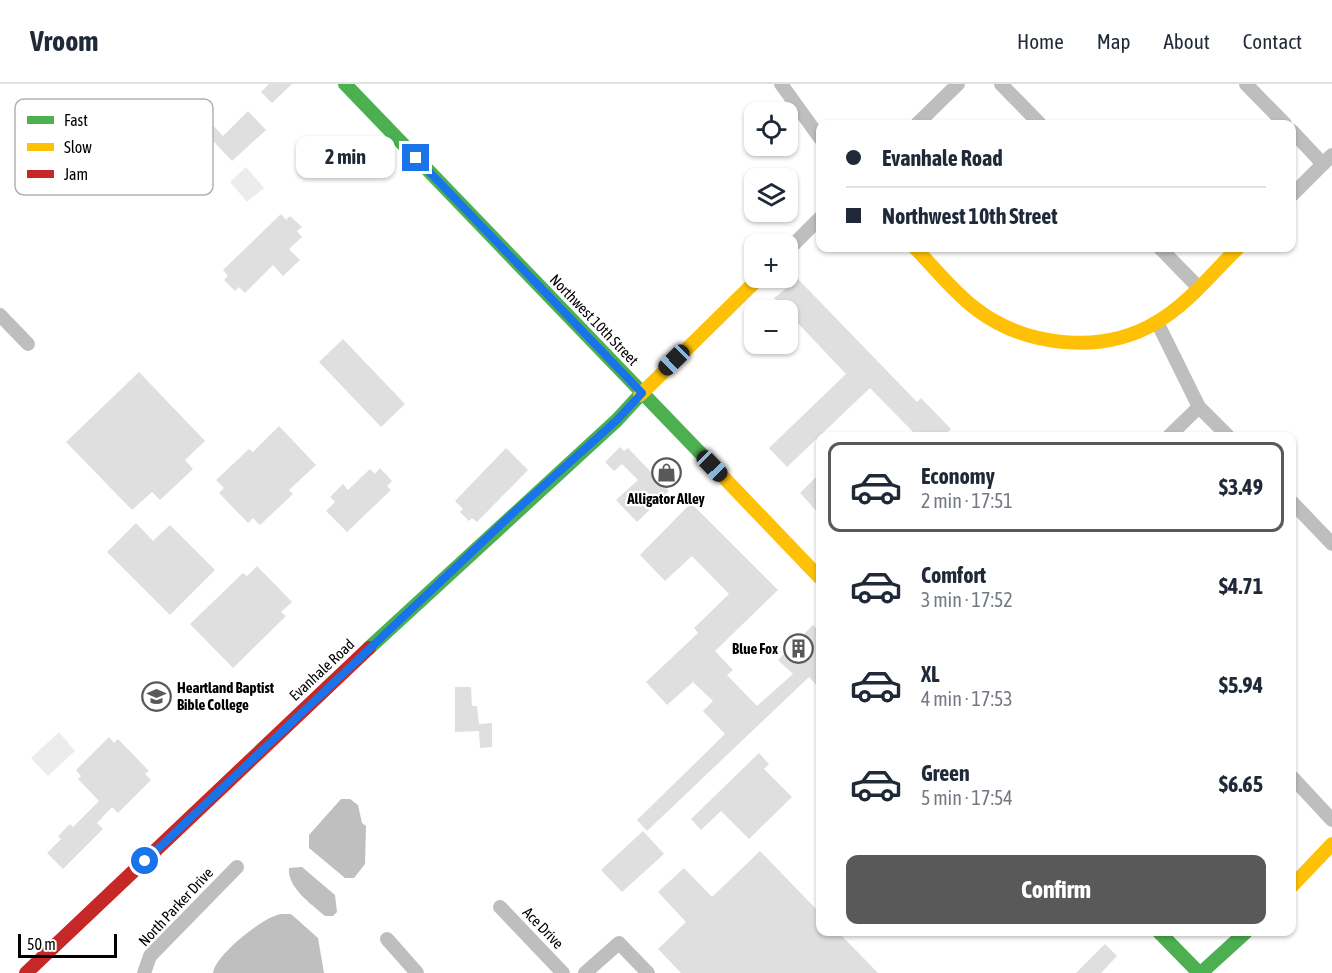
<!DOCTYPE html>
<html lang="en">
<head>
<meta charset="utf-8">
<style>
  body { margin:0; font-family:"Asap Condensed",sans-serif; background:#f6f6f7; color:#1f2937; height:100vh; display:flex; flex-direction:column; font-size:22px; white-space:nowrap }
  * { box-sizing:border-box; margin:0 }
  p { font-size:20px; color:#747a83 }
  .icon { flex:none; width:33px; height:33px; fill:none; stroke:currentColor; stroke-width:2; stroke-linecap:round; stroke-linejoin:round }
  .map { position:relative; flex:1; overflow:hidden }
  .panel { position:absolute; left:816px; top:348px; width:480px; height:504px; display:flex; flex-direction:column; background:#fff; border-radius:12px; box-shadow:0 2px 4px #0004 }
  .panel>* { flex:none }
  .banner { position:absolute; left:816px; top:36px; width:480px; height:132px; border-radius:12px; box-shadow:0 2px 4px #0004; display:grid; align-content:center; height:132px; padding:0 30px; background:#fff }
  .buttons { position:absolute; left:744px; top:18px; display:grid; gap:12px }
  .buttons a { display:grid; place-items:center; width:54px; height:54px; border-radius:12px; background:#fff; box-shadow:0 2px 4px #0004; font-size:30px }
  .scale { position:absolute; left:18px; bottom:15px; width:99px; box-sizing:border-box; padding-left:6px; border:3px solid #000; border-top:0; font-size:16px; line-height:21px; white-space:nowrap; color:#000; -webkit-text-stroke:4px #fff; paint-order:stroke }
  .end { position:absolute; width:27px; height:27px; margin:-14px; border:8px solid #1a73e8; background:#fff; box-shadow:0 0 0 3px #fff }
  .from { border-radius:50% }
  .bubble { position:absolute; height:42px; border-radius:12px; background:#fff; box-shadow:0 2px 4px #0004; font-size:20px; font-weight:700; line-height:42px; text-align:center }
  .car { position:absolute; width:18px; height:36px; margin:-18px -9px; border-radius:8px; box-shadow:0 0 4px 2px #0007; background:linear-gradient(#222 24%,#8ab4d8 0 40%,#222 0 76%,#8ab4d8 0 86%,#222 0) }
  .banner b { display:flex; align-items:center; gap:21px; height:57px; font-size:22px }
  .banner b+b { border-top:2px solid #e0e1e3 }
  .banner i { width:15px; height:15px; background:#1f2937 }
  ul { padding:10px 0 0; list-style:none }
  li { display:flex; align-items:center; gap:18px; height:90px; margin:0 12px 9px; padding:0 18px; border:3px solid transparent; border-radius:12px }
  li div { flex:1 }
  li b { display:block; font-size:22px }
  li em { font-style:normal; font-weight:700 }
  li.current { border-color:#595959 }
  li>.icon { width:54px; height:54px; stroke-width:1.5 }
  .action { display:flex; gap:12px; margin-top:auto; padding:12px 30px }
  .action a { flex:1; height:69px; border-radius:12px; background:#595959; color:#fff; font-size:24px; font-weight:700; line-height:69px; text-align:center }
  header { display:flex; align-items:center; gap:36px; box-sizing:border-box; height:84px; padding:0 30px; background:#fff; border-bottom:2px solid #e0e1e3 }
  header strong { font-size:28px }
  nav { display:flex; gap:33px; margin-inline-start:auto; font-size:21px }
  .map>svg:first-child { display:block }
</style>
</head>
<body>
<header>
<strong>Vroom</strong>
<nav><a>Home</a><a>Map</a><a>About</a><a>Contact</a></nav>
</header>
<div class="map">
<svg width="1332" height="889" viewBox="0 0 1332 889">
  <rect width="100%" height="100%" fill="#fff"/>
  <g fill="#ececec">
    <path d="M246,83l18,21 -17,14 -17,-20z"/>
    <path d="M59,648l16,19 -27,25 -17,-18z"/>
  </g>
  <g fill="#bfbfbf">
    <path d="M341,715h9l8,6 4,18 4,3 -1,38 -11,14h-9l-36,-30v-13z"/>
    <path d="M302,783l33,28 2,17 -4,4h-8c-14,-12 -38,-29 -36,-48z"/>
    <path d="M281,830h10l27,24 6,35h-111c1,-17 51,-57 68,-59z"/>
  </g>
  <g fill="#dfdfdf">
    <path d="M269,0h23l-20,19 -11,-11z"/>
    <path d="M248,27l18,19 -34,31 -32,-34 8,-7 15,16z"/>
    <path d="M281,130l5,6 4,-4 12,11 -5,4 5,6 -13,12 11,11 -17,16 -10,-11 -28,28 -6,-6 -4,4 -11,-11 4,-4 -5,-6z"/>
    <path d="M798,195l119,123 4,-4 30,31 -7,7h-27l-47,-48 -83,79 -18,-19 77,-74 -72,-76z"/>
    <path d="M343,255l62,65 -24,23 -62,-65z"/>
    <path d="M139,288l66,69 -20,19 8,9 -33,31 -8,-8 -20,18 -66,-68z"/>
    <path d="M279,342l37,39 -27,25 4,4 -33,31 -7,-7 -5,5 -29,-30 5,-5 -8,-8 33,-31 4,3z"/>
    <path d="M620,363l4,4 4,-3 41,43 -32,31 -21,-22 22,-20 -16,-16 -8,7 -9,-9z"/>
    <path d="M506,364l22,22 -51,52 -5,-4 -3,3 -9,-9 3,-3 -8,-8z"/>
    <path d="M380,384l12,13 -5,5 4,4 -44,42 -21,-21 9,-9 -5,-5 13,-13 5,6 22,-21 5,5z"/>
    <path d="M820,389v42l-20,-22z"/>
    <path d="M691,419l87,87 -63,61 18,19 -6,5 30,31 36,-32 -15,-14 35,-35 7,7v57l-11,-12 -162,154 -10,-11 88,-86 -22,-23 10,-10 -20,-19 -26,23 -21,-23 52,-49 -4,-5 35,-34 -37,-38 -27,25 -25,-26z"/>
    <path d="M136,439l17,18 17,-16 45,45 -45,45 -63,-63z"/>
    <path d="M257,482l35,36 -11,10 5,4 -53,52 -43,-44 53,-51 4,3z"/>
    <path d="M455,603h16l1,19h5l2,18 13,-1v24l-12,1 -1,-17 -24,1z"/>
    <path d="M109,653l5,6 4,-4 31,32 -4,3 6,6 -33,33 -6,-6 -15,16 6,6 -40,40 -16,-16 14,-14 -3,-3 12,-12 3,3 26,-26 -21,-22 3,-3 -5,-6z"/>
    <path d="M759,669l10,11 -5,5 28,28 -43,42 -28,-28 -20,19 -10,-11z"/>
    <path d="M643,747l21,23 -42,38 -21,-22z"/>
    <path d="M760,767l60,62v19h18l40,41h-197l-23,-24 28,-27 -28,-30 26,-24 28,29z"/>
    <path d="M1105,860l12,12 -16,17h-25z"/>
  </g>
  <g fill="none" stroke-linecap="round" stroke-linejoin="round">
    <g stroke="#bebebe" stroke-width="14">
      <path d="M781,0l39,54"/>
      <path d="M1001,0l39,40"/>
      <path d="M1246,0l39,40"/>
      <path d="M917,40l41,-40"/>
      <path d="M1292,47l31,33"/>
      <path d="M1292,111l40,-40"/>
      <path d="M1160,164l38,39"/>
      <path d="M788,166l32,-32"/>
      <path d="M0,231l28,29"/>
      <path d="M1157,238l42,85 29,29"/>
      <path d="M1169,352l30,-29"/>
      <path d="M1292,418l40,42"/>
      <path d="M1292,693l40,43"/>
      <path d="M500,823l63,66"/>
      <path d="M387,855l30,34"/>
      <path d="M144,889l6,-17 87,-89"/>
      <path d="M585,889l34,-30 29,30"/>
    </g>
    <g stroke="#4caf50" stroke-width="14">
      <path d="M345,0l363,377"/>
      <path d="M369,564l248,-228 23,-25"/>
      <path d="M1159,848l40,41"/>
      <path d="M1201,889l45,-41"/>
    </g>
    <g stroke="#ffc107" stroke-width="14">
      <path d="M915,164c20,20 38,44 61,61 50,38 127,46 181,13 32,-19 55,-49 81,-74"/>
      <path d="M640,311l119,-117"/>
      <path d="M708,377l112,117"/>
      <path d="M1292,802l40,-42"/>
    </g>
    <path stroke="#c62828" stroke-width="14" d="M26,889l343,-325"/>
  </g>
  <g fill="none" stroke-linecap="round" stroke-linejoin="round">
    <path stroke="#1a73e8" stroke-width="8" d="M145,777l367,-347 105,-94 25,-27 -226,-235"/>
  </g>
  <defs>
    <symbol id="shop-ring" viewBox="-11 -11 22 22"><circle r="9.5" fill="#fff" stroke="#595959" stroke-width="1.5"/><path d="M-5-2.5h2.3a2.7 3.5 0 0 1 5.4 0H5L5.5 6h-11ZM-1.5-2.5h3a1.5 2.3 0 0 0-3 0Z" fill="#595959"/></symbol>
    <symbol id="building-ring" viewBox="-11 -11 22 22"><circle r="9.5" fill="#fff" stroke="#595959" stroke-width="1.5"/><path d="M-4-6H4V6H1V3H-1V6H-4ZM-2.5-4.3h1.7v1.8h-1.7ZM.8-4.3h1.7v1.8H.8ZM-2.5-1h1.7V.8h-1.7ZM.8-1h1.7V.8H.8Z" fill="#595959"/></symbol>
    <symbol id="university-ring" viewBox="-11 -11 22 22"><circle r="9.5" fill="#fff" stroke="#595959" stroke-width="1.5"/><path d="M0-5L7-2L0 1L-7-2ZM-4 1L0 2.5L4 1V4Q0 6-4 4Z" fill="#595959"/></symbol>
  </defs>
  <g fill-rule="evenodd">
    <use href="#shop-ring" x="650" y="372" width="33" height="33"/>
    <use href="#building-ring" x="782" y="548" width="33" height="33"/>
    <use href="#university-ring" x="140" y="596" width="33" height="33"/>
  </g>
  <g text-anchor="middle" stroke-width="4.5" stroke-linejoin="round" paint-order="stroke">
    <g font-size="15" fill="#000" stroke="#fff">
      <text transform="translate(594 236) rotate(46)" y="5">Northwest 10th Street</text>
      <text transform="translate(322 586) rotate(-43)" y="5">Evanhale Road</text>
      <text transform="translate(176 823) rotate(-47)" y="5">North Parker Drive</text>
      <text transform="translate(543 844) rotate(46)" y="5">Ace Drive</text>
    </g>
    <g font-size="15" font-weight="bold" fill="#000" stroke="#fff">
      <text x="666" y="420">Alligator Alley</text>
      <text x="778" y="570" text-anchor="end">Blue Fox</text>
      <text x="177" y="609" text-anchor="start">Heartland Baptist<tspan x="177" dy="17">Bible College</tspan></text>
    </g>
  </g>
  <rect x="15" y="15" width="198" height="96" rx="9" fill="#fff" stroke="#b2b2b2" stroke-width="1.5"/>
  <rect x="27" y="32" width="27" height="8" fill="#4caf50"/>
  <rect x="27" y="59" width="27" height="8" fill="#ffc107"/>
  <rect x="27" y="86" width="27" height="8" fill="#c62828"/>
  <g font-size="16" fill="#000">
    <text x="64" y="42">Fast</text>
    <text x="64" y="69">Slow</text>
    <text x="64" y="96">Jam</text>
  </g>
</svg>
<div class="buttons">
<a><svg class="icon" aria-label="locate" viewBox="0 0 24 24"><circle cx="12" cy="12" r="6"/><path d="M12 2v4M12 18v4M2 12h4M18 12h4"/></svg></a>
<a><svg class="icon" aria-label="layers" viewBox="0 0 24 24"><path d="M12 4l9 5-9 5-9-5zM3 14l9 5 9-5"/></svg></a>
<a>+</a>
<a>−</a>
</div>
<div class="scale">50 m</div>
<i class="end from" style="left:145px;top:777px"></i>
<i class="end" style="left:416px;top:74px"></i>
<div class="bubble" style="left:296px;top:52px;width:99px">2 min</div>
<i class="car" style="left:674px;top:276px;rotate:226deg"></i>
<i class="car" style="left:712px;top:382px;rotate:136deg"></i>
<div class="banner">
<b><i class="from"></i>Evanhale Road</b>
<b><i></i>Northwest 10th Street</b>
</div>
<section class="panel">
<ul>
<li class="current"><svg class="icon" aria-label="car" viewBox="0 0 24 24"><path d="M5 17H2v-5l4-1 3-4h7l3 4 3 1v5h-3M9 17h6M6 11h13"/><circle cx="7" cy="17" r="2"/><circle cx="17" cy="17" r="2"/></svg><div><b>Economy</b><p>2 min · 17:51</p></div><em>$3.49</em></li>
<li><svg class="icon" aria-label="car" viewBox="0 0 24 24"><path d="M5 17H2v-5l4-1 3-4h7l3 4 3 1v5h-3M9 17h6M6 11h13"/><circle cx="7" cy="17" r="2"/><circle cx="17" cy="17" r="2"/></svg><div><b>Comfort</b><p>3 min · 17:52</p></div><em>$4.71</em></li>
<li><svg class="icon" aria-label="car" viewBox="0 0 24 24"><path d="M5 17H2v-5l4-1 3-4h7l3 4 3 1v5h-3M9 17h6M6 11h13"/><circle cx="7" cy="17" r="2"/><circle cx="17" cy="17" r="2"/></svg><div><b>XL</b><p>4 min · 17:53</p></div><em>$5.94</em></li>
<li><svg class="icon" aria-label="car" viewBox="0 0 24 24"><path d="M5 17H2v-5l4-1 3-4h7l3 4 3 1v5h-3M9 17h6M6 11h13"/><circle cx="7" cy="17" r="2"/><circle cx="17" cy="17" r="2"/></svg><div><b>Green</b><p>5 min · 17:54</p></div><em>$6.65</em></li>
</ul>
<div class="action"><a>Confirm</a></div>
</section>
</div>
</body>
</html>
